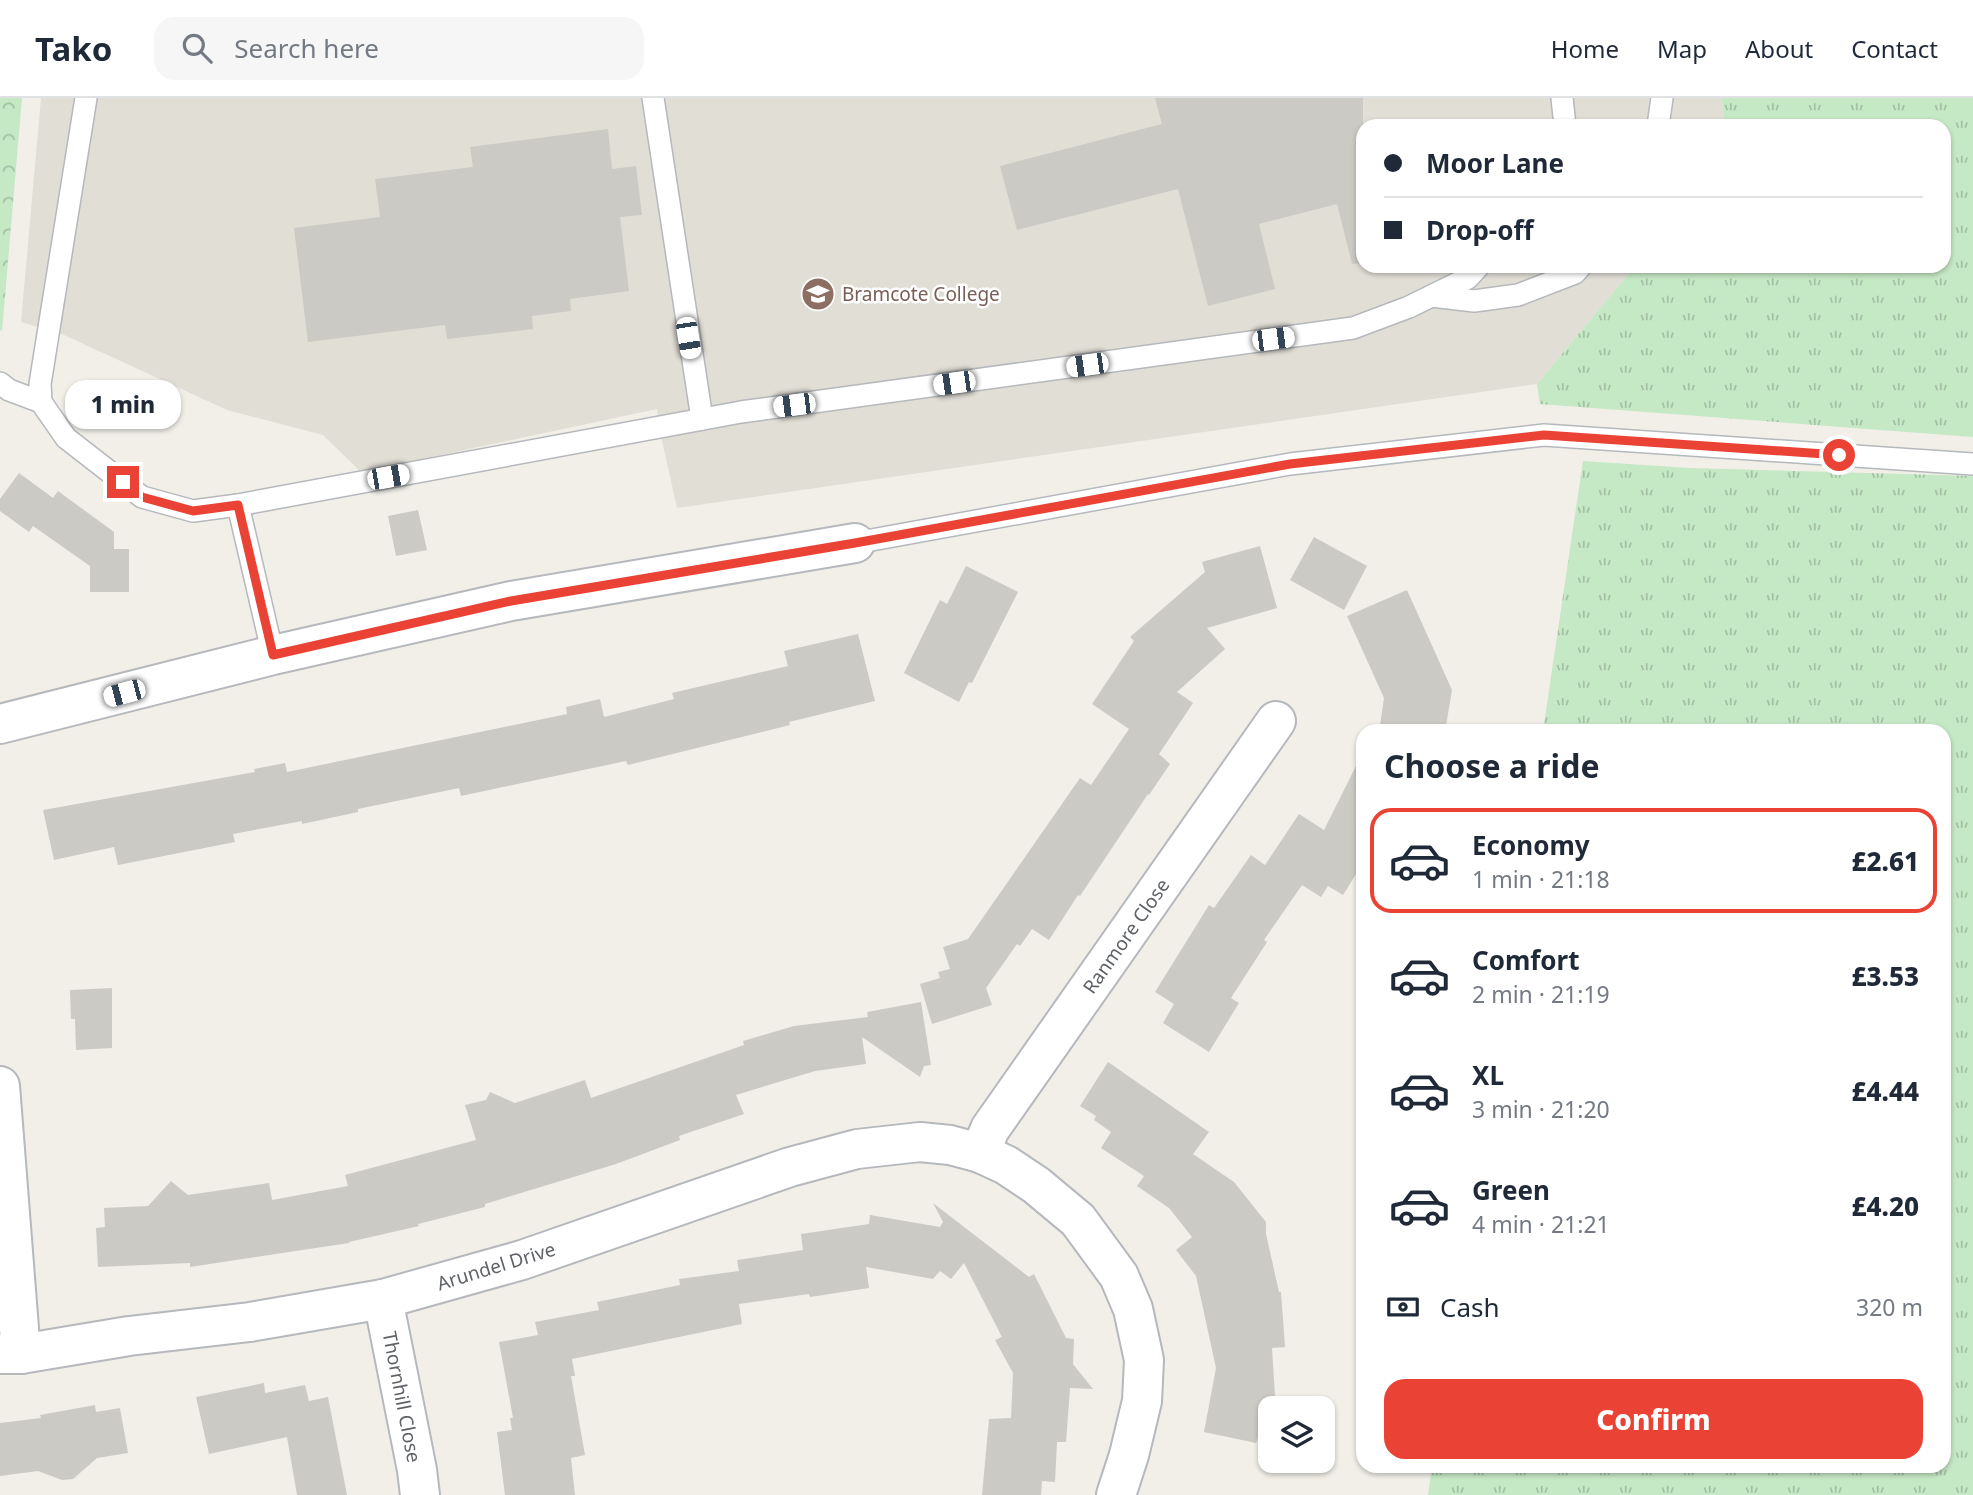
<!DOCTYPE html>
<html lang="en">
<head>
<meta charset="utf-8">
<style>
  body { margin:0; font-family:"Noto Sans",sans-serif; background:#f6f6f7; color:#1f2937; height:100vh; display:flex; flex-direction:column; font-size:26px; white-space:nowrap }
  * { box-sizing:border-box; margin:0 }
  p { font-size:23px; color:#747a83 }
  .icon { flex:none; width:38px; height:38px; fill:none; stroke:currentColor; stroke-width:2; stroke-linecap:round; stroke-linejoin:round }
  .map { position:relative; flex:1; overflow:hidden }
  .drawer { position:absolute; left:1356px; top:626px; width:595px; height:749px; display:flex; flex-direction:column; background:#fff; border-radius:21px; box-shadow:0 2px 5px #0004 }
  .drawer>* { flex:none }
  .guide { position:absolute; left:1356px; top:21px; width:595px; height:154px; border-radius:21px; box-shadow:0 2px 5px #0004; display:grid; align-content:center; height:154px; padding:0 28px; background:#fff }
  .controls { position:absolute; left:1258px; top:1298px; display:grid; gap:14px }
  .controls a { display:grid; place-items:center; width:77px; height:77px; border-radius:14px; background:#fff; box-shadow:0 2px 5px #0004; font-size:35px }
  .end { position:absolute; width:32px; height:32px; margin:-16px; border:9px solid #ea4335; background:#fff; box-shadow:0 0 0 4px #fff }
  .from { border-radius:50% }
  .bubble { position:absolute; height:49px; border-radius:21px; background:#fff; box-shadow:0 2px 5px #0004; font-size:23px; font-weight:800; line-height:49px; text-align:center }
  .car { position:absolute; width:21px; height:42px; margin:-21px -10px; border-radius:9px; box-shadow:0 0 5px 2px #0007; background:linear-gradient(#fff 24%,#345 0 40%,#fff 0 76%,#345 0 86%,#fff 0) }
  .guide b { display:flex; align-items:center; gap:24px; height:66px; font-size:26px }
  .guide b+b { border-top:2px solid #e0e1e3 }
  .guide i { width:18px; height:18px; background:#1f2937 }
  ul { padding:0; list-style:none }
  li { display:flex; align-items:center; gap:21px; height:105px; margin:0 14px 10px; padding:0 14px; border:4px solid transparent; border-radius:21px }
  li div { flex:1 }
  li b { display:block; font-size:26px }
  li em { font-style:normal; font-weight:800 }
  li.on { border-color:#ea4335 }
  li>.icon { width:63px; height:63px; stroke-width:1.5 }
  h2 { padding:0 28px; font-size:32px; line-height:84px }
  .pay { display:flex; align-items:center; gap:18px; height:77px; padding:0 28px; font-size:26px }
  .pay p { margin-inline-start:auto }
  .button { display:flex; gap:14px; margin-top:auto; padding:14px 28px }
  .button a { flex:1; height:80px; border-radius:21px; background:#ea4335; color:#fff; font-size:28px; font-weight:800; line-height:80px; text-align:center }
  header { display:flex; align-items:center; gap:42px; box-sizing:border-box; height:98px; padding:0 35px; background:#fff; border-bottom:2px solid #e0e1e3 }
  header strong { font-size:33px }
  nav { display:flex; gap:38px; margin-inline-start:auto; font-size:24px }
  .search { width:490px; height:63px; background:#f6f6f7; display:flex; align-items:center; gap:18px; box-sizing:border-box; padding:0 24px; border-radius:21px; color:#747a83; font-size:26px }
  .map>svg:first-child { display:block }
</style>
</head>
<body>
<header>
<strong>Tako</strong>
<div class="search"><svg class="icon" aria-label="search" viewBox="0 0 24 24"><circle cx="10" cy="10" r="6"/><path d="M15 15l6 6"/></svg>Search here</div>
<nav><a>Home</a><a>Map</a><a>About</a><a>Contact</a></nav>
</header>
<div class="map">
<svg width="1973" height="1397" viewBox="0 0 1973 1397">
  <defs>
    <pattern id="grass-tufts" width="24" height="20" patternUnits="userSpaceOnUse" patternTransform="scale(1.75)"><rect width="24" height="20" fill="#c5e8c5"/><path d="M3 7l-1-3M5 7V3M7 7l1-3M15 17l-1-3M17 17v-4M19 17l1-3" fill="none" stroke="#a3c0a4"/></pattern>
    <pattern id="forest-crowns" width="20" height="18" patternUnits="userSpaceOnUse" patternTransform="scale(1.75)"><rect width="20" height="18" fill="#c5e8c5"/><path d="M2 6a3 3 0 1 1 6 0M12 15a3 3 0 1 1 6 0" fill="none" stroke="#a3c0a4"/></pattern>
  </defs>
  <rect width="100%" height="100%" fill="#f1efe8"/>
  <path fill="#e1ded6" d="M41,0h1681l2,28h-361v140h272l-98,118 -860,124 -18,-81 -2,-18 -296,63 -38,-37 -96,-25 -163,-75 -43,-13z"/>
  <g fill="url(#grass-tufts)">
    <path d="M1722,0h251v339l-433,-33 -3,-20 98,-118h309v-140h-220z"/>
    <path d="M1583,363l107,7 283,8v1019h-545l4,-28 512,-1v-734l-401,-1z"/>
  </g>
  <path fill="url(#forest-crowns)" d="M0,0h22l-20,233 -2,-1z"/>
  <g fill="#cccac5">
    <path d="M1155,0h208v165l-11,1 -15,-60 -78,20 16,65 -67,17 -30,-117 -161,41 -17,-64 162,-42z"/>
    <path d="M608,31l4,40 24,-3 6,49 -22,2 9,74 -59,8 1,12 -39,5 1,13 -86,10 -2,-14 -137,17 -14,-114 86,-11 -5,-38 98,-12 -3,-20z"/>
    <path d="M19,375l34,25 5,-7 56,41v17h15v43h-39v-26l-57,-40 -4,6 -29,-21v-12z"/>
    <path d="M418,412l9,40 -31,6 -8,-40z"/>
    <path d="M1314,439l53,29 -23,44 -54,-30z"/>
    <path d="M1260,448l17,62 -70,20 18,21 -48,43 16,11 -34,51 11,10 -21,31 -1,-1 -68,102 -2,-1 -29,45 -17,-11 -12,17 -3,-2 -31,44 6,17 -60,19 -12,-40 20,-6 -2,-6 12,-3 -7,-22 25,-8 112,-161 11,7 38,-56 -37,-25 42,-63 -4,-4 75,-65 -3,-10z"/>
    <path d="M966,468l52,26 -46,91 -3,-1 -10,20 -55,-29 36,-73 7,4z"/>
    <path d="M1407,492l45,100 -7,42h-66l5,-34 -37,-82z"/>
    <path d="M858,536l17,67 -86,21 1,3 -162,40 -2,-4 -165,35 -2,-8 -101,21v3l-56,12v-3l-69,13 2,8 -117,23 -4,-18 -60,13 -11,-50 212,-38 -1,-3 31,-6 2,9 280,-58 -1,-7 34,-8 4,18 70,-18 -2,-6 116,-27 -4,-15z"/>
    <path d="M1363,654v111l-20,32 -15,-9 -7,11 -19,-12 -38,55 3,2 -36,56 8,5 -30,49 -46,-29 11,-19 -19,-12 54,-87 5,3 37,-53 14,10 34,-51 25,16z"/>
    <path d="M112,890v60l-36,2 -1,-31h-4l-1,-29z"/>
    <path d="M921,904l10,63 -7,1 -4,11 -58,-40 4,27 -51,7 -79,24 8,19 -65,22 1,4 -64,24 -131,40v3l-67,17 1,2 -70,16v1l-159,24v-4l-92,4 -2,-39 9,-1 -1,-19 44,-2 23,-25 17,14 81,-12 3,17 76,-14 -3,-11 131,-35 -11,-35 21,-5 4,-8 25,11 70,-23 6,18 153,-53 -1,-4 51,-15 74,-9 -1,-5z"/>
    <path d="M1108,964l101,70 -16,22 41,28 32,40v12l13,58h2l4,55 -13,1 3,48 -2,13h-3v16l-7,-2 -7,20 -52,-11 12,-64 -20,-92 -20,-26 16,-13 -23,-29 -32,-22 7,-10 -43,-28 10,-16 -17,-12 2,-4 -16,-10z"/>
    <path d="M933,1105l96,74 5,-3 32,64 8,1 -1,25 20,25 -23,-1 -4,54h-9l-2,40 -13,-1 -1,14h-59l7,-76 22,-1 2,-45 -18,-33 7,-3 -38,-74 -13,16 -11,-8 -7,8 -67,-12 3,21 -59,9 -1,-3 -70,10 3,20 -170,35 3,17h-4l14,79 -14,3 4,37h-70l-8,-63 15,-2 -2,-12h3l-14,-76 39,-7 -3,-13 64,-12 -2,-8 83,-17 -1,-6 60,-8 -2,-11 66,-10 -2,-16 68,-10 1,-9 70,12 3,-5z"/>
    <path d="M264,1285l1,10 40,-8 4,16 19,-4 19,98h-50l-10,-58 -78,17 -13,-57z"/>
    <path d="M95,1307l1,7 24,-4 8,45 -31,5 -24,21 -11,1 -24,-9 -38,5v-53l41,-5 -1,-3z"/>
  </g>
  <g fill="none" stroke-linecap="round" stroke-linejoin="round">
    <defs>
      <g id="service">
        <path d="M653,0l49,321"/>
        <path d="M1562,0l3,28"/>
        <path d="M1658,28l4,-28"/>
        <path d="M1432,198l42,5 44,-6 57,-22 6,-7"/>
        <path d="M0,285l9,7 32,12 25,36 76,59 51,14 45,-6"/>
        <path d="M41,304l-1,-18 46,-286"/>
        <path d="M855,445l435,-79 254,-29 429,29"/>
        <path d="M273,557l-35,-150 503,-93 612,-84 56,-21 59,-29 11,-12"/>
      </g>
      <g id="minor">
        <path d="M0,626l273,-69 238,-54 344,-58"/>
        <path d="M0,988l21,268"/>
        <path d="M980,1055l10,-24 286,-408"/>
        <path d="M383,1201l34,171 3,25"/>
        <path d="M0,1256h21l108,-18 121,-14 133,-23 139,-39 268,-93 67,-18 63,-7 30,3 30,8 26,12 30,20 42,35 41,56 14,33 11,51 -2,41 -13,54 -13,40"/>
      </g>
    </defs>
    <use href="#service" stroke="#b5b8bc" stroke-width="24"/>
    <use href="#minor" stroke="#b5b8bc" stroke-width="42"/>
    <use href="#service" stroke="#fff" stroke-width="21"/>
    <use href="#minor" stroke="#fff" stroke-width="38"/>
  </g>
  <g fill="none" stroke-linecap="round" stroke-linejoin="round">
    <path stroke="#ea4335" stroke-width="9" d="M123,384l19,15 51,14 45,-6 35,150 238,-54 344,-58 435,-79 254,-29 295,20"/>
  </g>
  <defs>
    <symbol id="school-disc" viewBox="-11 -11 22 22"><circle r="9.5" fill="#8d6e63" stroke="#fff"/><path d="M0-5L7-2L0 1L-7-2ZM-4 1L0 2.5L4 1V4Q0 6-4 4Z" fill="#fff"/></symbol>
  </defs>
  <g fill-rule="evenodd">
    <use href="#school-disc" x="799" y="177" width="38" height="38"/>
  </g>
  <g text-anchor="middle" stroke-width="5" stroke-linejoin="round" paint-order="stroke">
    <g font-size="19" fill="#785e54" stroke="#fff" text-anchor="start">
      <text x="842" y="203">Bramcote College</text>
    </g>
    <g font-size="19" fill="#5f6368" stroke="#fff">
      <text transform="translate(1126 838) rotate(-55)" y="7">Ranmore Close</text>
      <text transform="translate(496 1168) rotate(-17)" y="7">Arundel Drive</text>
      <text transform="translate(402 1299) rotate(79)" y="7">Thornhill Close</text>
    </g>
  </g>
</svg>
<div class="controls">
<a><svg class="icon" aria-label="layers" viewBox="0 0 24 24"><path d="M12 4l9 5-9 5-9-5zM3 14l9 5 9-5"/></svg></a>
</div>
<i class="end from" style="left:1839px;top:357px"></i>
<i class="end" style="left:123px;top:384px"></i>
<div class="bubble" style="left:65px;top:282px;width:116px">1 min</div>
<i class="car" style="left:688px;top:240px;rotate:171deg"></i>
<i class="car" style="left:1273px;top:241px;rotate:83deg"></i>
<i class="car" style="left:1087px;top:267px;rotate:262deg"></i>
<i class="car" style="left:954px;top:285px;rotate:262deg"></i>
<i class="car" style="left:794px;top:307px;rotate:263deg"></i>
<i class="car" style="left:388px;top:379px;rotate:80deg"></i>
<i class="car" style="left:124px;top:595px;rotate:255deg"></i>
<div class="guide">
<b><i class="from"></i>Moor Lane</b>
<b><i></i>Drop-off</b>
</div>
<section class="drawer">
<h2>Choose a ride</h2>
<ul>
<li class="on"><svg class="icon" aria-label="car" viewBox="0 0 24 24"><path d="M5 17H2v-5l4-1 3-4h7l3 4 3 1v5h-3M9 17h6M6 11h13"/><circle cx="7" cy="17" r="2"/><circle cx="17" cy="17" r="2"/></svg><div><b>Economy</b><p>1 min · 21:18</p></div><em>£2.61</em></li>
<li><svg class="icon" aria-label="car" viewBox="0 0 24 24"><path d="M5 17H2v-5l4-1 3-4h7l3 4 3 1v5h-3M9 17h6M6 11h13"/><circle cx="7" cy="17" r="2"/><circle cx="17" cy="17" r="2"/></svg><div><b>Comfort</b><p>2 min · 21:19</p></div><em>£3.53</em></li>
<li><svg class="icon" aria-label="car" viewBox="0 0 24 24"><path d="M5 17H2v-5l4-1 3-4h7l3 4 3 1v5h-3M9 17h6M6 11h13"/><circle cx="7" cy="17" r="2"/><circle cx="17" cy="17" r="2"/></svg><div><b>XL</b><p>3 min · 21:20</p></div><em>£4.44</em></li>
<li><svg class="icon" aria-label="car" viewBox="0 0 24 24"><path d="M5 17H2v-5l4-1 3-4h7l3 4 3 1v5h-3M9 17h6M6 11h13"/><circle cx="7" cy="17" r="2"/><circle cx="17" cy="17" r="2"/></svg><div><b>Green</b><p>4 min · 21:21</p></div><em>£4.20</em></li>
</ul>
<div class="pay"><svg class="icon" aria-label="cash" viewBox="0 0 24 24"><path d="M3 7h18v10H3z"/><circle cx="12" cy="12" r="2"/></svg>Cash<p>320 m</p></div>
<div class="button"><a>Confirm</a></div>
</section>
</div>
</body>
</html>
